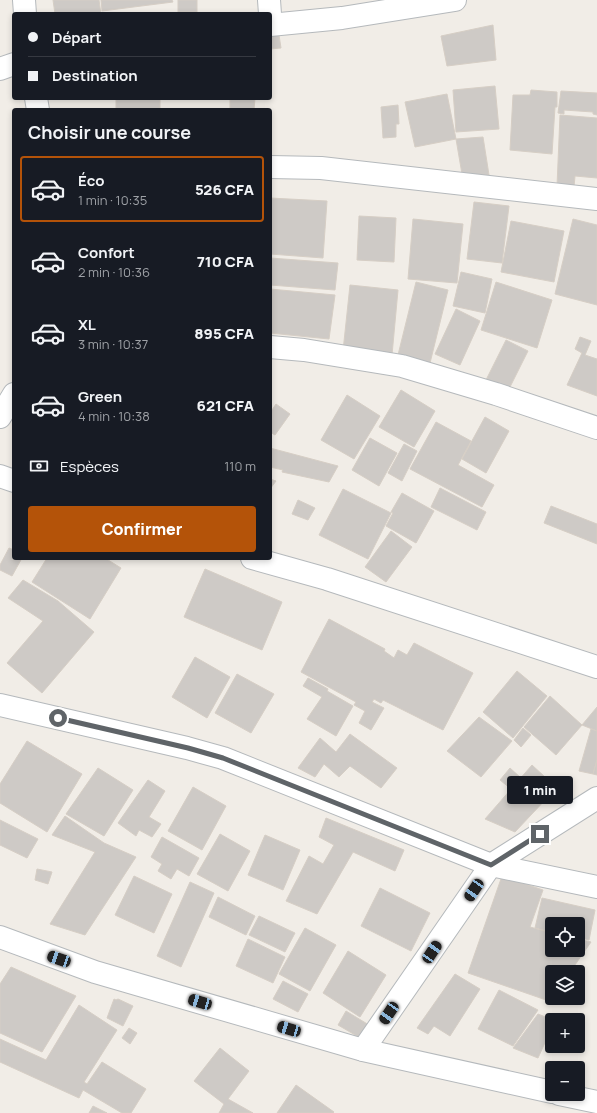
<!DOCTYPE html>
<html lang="fr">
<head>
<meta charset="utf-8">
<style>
  body { margin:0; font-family:Manrope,sans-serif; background:#242831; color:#f1f3f6; height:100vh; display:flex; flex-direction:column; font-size:15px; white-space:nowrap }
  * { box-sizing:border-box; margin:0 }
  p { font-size:13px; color:#9ea1a6 }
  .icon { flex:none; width:22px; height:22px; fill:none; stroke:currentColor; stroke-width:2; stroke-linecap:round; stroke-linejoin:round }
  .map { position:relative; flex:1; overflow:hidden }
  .drawer { position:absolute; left:12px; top:108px; width:260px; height:452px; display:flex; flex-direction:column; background:#171b24; border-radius:4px; box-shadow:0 2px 6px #0003 }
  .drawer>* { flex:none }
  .banner { position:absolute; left:12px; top:12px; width:260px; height:88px; border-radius:4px; box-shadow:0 2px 6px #0003; display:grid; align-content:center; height:88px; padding:0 16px; background:#171b24 }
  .controls { position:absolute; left:545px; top:917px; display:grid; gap:8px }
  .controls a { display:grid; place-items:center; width:40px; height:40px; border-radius:4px; background:#171b24; box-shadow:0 2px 6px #0003; font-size:20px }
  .end { position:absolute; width:18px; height:18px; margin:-9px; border:5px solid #5f6468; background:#fff; box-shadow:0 0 0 2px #fff }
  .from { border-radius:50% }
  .bubble { position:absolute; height:28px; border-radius:4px; background:#171b24; box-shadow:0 2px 6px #0003; font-size:13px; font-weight:800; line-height:28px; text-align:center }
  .car { position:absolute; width:12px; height:24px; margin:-12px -6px; border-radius:5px; box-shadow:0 0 3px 1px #0007; background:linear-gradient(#222 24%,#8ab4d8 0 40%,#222 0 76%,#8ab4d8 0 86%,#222 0) }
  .banner b { display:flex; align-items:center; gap:14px; height:38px; font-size:15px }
  .banner b+b { border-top:1px solid #363941 }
  .banner i { width:10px; height:10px; background:#f1f3f6 }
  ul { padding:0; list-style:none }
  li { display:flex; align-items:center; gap:12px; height:66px; margin:0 8px 6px; padding:0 8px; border:2px solid transparent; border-radius:4px }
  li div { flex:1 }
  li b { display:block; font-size:15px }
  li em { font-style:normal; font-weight:800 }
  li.current { border-color:#b45309 }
  li>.icon { width:36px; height:36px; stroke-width:1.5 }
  h2 { padding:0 16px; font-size:18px; line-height:48px }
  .pay { display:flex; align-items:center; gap:10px; height:44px; padding:0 16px; font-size:15px }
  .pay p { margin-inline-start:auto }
  .button { display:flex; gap:8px; margin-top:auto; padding:8px 16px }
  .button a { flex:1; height:46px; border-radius:4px; background:#b45309; color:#fff; font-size:16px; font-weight:800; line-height:46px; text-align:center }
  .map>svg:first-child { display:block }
</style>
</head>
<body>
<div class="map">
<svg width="597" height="1113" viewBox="0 0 597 1113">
  <rect width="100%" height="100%" fill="#f1ede7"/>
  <g fill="#cecac6" stroke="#d6cec5">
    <path d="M53,0h46l2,14h-46z"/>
    <path d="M101,0h71l1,2 -71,9z"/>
    <rect x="178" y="0" width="19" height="12"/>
    <path d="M493,25l3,35 -49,6 -6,-30z"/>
    <path d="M279,35l2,13 -11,1v-13z"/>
    <path d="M495,86l4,43 -43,3 -3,-42z"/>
    <path d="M531,90l26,2v15h-2l-3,47 -42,-4 3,-55h17z"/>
    <path d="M561,91l36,2v22l-4,-1v-2l-29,-2v4l-6,-1z"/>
    <path d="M447,94l9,45 -41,8 -10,-45z"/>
    <rect x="116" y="98" width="44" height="12"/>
    <path d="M230,98h25l-1,12h-24z"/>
    <path d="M398,105l1,19h-3v13l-13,1 -2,-31z"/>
    <path d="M560,115l37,3v60l-22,-2 -1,11 -17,-1z"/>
    <path d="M483,137l6,38 -27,-1 -6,-35z"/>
    <path d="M270,198l57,3 -4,57 -53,-4z"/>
    <path d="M474,202l35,4 -7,57 -35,-4z"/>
    <path d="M359,216l37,2 -2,44 -37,-2z"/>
    <path d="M413,219l50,5 -6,59 -49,-4z"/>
    <path d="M573,219l24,6v80l-42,-11z"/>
    <path d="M511,221l53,10 -10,51 -53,-10z"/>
    <path d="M270,258l68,5 -3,27 -65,-5z"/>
    <path d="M461,272l31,7 -7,34 -32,-7z"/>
    <path d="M416,282l32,8 -18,73 -32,-8z"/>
    <path d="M496,282l56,18 -15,48 -56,-18z"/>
    <path d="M350,285l48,5 -6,65 -49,-4z"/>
    <path d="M270,289l65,6 -6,44 -59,-6z"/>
    <path d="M456,309l24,12 -20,44 -25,-11z"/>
    <path d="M580,337l11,4 -6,14 12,4v37l-30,-11 15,-32 -7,-4z"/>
    <path d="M506,340l22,11 -20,40 -22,-11z"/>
    <path d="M401,390l34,21 -21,36 -35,-20z"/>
    <path d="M347,395l33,21 -26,43 -33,-19z"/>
    <path d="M276,404l14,10 -15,21 -5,-3v-19z"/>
    <path d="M485,417l24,14 -23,42 -24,-14z"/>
    <path d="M436,422l35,19 -13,24 36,20 -12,22 -72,-38z"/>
    <path d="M370,438l27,15 -18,33 -27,-16z"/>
    <path d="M404,444l13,7 -15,30 -14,-8z"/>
    <path d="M270,448l68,18 -9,16 -47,-10 1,-2 -13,-3z"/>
    <path d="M270,479l6,2 -6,8z"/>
    <path d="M440,488l46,24 -9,18 -46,-23z"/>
    <path d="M343,489l48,24 -23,46 -49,-24z"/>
    <path d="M402,493l32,18 -18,32 -30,-17 7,-13 -2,-1z"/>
    <path d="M298,500l17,8 -7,12 -16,-6z"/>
    <path d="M551,506l46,18v20l-53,-21z"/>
    <path d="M391,531l21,16 -26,35 -21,-15z"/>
    <path d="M9,548l5,2v8h8l-10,18 -12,-6v-5z"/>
    <path d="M47,558h58l16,10 -31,51 -58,-37z"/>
    <path d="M205,569l77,33 -20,48 -78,-33z"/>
    <path d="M23,580l35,21 36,31 -52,61 -35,-30 36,-42 -35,-23z"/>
    <path d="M329,619l56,30 -1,2 10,7 4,-8 9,5 7,-12 59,30 -30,57 -60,-30 -2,3 -7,-4 -2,3 12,6 -13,22 -12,-7 6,-12 -11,-6 2,-3 -55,-30z"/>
    <path d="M195,657l35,20 -23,41 -35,-21z"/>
    <path d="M517,671l30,25 -34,42 -30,-26z"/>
    <path d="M237,674l37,20 -23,39 -36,-20z"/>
    <path d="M308,678l20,11 -1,2 26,15 -17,30 -29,-17 15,-22 -19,-11z"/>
    <path d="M550,696l32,29 -26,30 -32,-28z"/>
    <path d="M597,707v24l-15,-6z"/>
    <path d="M479,717l33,24 -31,36 -34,-26z"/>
    <path d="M523,728l8,7 -10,12 -7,-7z"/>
    <path d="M591,729l6,2v29l-4,14 -14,-3z"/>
    <path d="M350,734l47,34 -16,20 -31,-22 -11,11 -15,-13 -9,13 -17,-9 22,-30 16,14z"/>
    <path d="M27,741l55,33 -35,58 -47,-29v-19z"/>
    <path d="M597,760v15l-4,-1z"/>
    <path d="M532,765l13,12 -10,11 12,10 -32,34 -30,-13z"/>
    <path d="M98,768l35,22 -29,46 -38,-22z"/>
    <path d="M510,768l11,10 -10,11 -11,-9z"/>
    <path d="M148,780l17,11 -16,26 12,7 -9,13 -13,-7 -3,6 -18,-13z"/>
    <path d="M193,787l33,19 -24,44 -34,-19z"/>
    <path d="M65,816l39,27 32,14 -51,78 -35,-11 45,-72 -43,-17z"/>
    <path d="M326,818l78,32 -9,21 -42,-19 -36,62 -31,-13 23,-45 14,8 11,-19 -15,-8z"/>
    <path d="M0,820l38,19 -11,19 -27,-13z"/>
    <path d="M220,834l30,17 -22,40 -31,-17z"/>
    <path d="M265,835l35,15 -17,40 -35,-15z"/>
    <path d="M162,837l37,21 -10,18 -12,-7 -6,10 -13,-8 4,-7 -11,-7z"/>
    <path d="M37,869l15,3 -4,12 -13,-4z"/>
    <path d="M134,876l38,18 -18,39 -39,-18z"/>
    <path d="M502,876l41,14 -13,37 22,6v17h26v-11l13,3 -21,30h-18v25l-3,4 -81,-28z"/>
    <path d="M190,882l24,11 -33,74 -24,-11z"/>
    <path d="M380,888l50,25 -19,38 -50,-25z"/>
    <path d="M218,897l37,19 -9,19 -37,-18z"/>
    <path d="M542,898l53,12 -6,30 -11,-3v-13h-26v8l-17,-4z"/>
    <path d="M259,916l36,17 -10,19 -36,-17z"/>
    <path d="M305,928l31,17 -26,46 -31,-17z"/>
    <path d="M248,939l37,18 -12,26 -37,-17z"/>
    <path d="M348,951l38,24 -26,42 -37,-24z"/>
    <path d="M11,967l65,29 -34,56 -42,-19v-49z"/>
    <path d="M455,974l25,15 -30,47 -16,-10 -6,8 -11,-6z"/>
    <path d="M283,981l25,13 -10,18 -25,-13z"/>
    <path d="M499,990l39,20 -25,36 -35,-17z"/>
    <path d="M114,999l2,1 2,-1 15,7 -10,20 -16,-8z"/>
    <path d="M79,1005l38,25 -33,52 3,2 15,-22 44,27 -15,24h-9l-39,-23 -4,8 -79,-36v-23l46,21z"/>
    <path d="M346,1011l23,14 -7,14 -24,-14z"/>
    <path d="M538,1014l15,6 -1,7 -14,31 -25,-10z"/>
    <path d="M129,1028l8,5 -7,11 -8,-6z"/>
    <path d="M220,1048l29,23 -21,28 25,14h-34l5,-9 -30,-23z"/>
    <path d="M296,1085l38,27 -1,1h-56z"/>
    <path d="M93,1106l14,7h-18z"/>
  </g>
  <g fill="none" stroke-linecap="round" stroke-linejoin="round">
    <defs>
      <g id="street">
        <path d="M24,0l1,14"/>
        <path d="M269,0l1,14"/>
        <path d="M270,25l72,-7 113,-18"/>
        <path d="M0,69l14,-5"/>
        <path d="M36,98l2,12"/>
        <path d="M270,167l51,1 276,31"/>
        <path d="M270,347l34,3 98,16 94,28 101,34"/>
        <path d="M0,417l14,-23"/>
        <path d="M0,476l14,5"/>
        <path d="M252,558l75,21 270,88"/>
        <path d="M0,705l187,43 36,10 268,107 106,22"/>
        <path d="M0,937l95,35 268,78 189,42"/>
        <path d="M363,1050l128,-185 106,-67"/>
        <path d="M559,1094l38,8"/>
      </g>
    </defs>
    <use href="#street" stroke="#b5b9bc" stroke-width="24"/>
    <use href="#street" stroke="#fff" stroke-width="22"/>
  </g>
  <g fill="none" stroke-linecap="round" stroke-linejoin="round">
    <path stroke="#5f6468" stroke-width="5" d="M58,718l130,30 35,10 268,107 49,-31"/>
  </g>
</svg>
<div class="controls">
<a><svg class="icon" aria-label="locate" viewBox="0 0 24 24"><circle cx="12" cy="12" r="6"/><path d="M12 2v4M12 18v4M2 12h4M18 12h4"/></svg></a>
<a><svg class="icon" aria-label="layers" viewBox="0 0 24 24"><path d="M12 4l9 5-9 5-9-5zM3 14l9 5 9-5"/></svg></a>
<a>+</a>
<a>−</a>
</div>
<i class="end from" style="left:58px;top:718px"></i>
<i class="end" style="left:540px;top:834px"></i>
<div class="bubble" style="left:507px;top:776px;width:66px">1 min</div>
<i class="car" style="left:474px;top:890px;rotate:214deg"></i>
<i class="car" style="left:432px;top:952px;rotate:34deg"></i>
<i class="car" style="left:59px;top:959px;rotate:289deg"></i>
<i class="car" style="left:200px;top:1002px;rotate:286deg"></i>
<i class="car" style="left:389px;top:1013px;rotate:214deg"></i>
<i class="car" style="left:289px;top:1029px;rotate:286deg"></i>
<div class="banner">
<b><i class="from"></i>Départ</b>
<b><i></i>Destination</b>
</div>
<section class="drawer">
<h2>Choisir une course</h2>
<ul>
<li class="current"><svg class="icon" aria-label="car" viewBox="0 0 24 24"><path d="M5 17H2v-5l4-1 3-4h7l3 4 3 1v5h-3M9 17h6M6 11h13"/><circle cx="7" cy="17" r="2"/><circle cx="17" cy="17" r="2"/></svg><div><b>Éco</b><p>1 min · 10:35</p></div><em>526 CFA</em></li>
<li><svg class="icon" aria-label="car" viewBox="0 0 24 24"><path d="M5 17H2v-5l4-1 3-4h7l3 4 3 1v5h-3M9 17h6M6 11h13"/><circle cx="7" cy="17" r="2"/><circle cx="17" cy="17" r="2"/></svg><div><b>Confort</b><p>2 min · 10:36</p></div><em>710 CFA</em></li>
<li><svg class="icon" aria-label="car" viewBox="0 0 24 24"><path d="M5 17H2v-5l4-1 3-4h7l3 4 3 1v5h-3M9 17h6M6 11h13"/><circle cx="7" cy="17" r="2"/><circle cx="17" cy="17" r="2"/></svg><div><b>XL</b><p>3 min · 10:37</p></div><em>895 CFA</em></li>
<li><svg class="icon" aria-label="car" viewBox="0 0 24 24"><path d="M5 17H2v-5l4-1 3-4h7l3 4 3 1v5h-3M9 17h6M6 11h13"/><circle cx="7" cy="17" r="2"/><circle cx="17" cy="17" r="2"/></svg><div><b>Green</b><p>4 min · 10:38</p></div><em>621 CFA</em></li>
</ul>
<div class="pay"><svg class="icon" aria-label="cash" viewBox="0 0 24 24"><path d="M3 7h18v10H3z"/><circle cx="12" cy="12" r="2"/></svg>Espèces<p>110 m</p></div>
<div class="button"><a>Confirmer</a></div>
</section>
</div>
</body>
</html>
